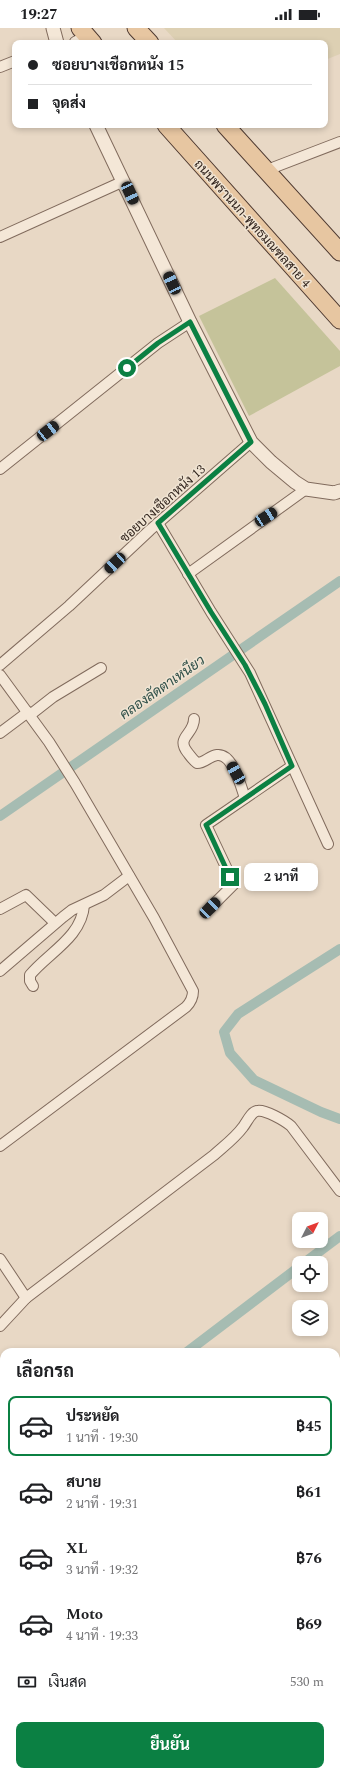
<!DOCTYPE html>
<html lang="th">
<head>
<meta charset="utf-8">
<style>
  body { margin:0; font-family:Spectral,Sarabun,serif; background:#f2f2f2; color:#202124; height:100vh; display:flex; flex-direction:column; font-size:15px; white-space:nowrap }
  * { box-sizing:border-box; margin:0 }
  p { font-size:13px; color:#757577 }
  .icon { flex:none; width:22px; height:22px; fill:none; stroke:currentColor; stroke-width:2; stroke-linecap:round; stroke-linejoin:round }
  .map { position:relative; flex:1; overflow:hidden }
  .side { position:absolute; left:0px; top:1320px; width:340px; height:428px; display:flex; flex-direction:column; background:#fff; border-radius:12px 12px 0 0; box-shadow:0 2px 6px #0003 }
  .side>* { flex:none }
  .banner { position:absolute; left:12px; top:12px; width:316px; height:88px; border-radius:8px; box-shadow:0 2px 6px #0003; display:grid; align-content:center; height:88px; padding:0 16px; background:#fff }
  .needle { width:26px; rotate:48deg }
  .buttons { position:absolute; left:292px; top:1184px; display:grid; gap:8px }
  .buttons a { display:grid; place-items:center; width:36px; height:36px; border-radius:8px; background:#fff; box-shadow:0 2px 6px #0003; font-size:20px }
  .end { position:absolute; width:18px; height:18px; margin:-9px; border:5px solid #0b8043; background:#fff; box-shadow:0 0 0 2px #fff }
  .from { border-radius:50% }
  .bubble { position:absolute; height:28px; border-radius:8px; background:#fff; box-shadow:0 2px 6px #0003; font-size:13px; font-weight:700; line-height:28px; text-align:center }
  .car { position:absolute; width:12px; height:24px; margin:-12px -6px; border-radius:5px; box-shadow:0 0 3px 1px #0007; background:linear-gradient(#222 24%,#8ab4d8 0 40%,#222 0 76%,#8ab4d8 0 86%,#222 0) }
  .banner b { display:flex; align-items:center; gap:14px; height:38px; font-size:15px }
  .banner b+b { border-top:1px solid #e0e0e0 }
  .banner i { width:10px; height:10px; background:#202124 }
  ul { padding:0; list-style:none }
  li { display:flex; align-items:center; gap:12px; height:60px; margin:0 8px 6px; padding:0 8px; border:2px solid transparent; border-radius:8px }
  li div { flex:1 }
  li b { display:block; font-size:15px }
  li em { font-style:normal; font-weight:700 }
  li.active { border-color:#0b8043 }
  li>.icon { width:36px; height:36px; stroke-width:1.5 }
  h2 { padding:0 16px; font-size:18px; line-height:48px }
  .pay { display:flex; align-items:center; gap:10px; height:44px; padding:0 16px; font-size:15px }
  .pay p { margin-inline-start:auto }
  .button { display:flex; gap:8px; margin-top:auto; padding:8px 16px }
  .button a { flex:1; height:46px; border-radius:8px; background:#0b8043; color:#fff; font-size:16px; font-weight:700; line-height:46px; text-align:center }
  .status { display:flex; justify-content:space-between; align-items:center; height:28px; padding:0 20px; background:#fff; direction:ltr }
  .status svg { height:11px; fill:currentColor }
  .map>svg:first-child { display:block }
</style>
</head>
<body>
<div class="status"><b>19:27</b><svg viewBox="0 0 49 12"><path d="M0 12V9h3v3zM5 12V6h3v6zM10 12V3h3v9zM15 12V0h3v12zM26 1h20v11H26zM47 4h2v5h-2z"/></svg></div>
<div class="map">
<svg width="340" height="1748" viewBox="0 0 340 1748">
  <rect width="100%" height="100%" fill="#e8d8c5"/>
  <path fill="#ddd0b3" d="M164,0h176v26l-15,6v-17h-147z"/>
  <path fill="#c5c39a" d="M275,250l65,73v15l-91,50 -50,-100z"/>
  <g fill="none" stroke-linecap="round" stroke-linejoin="round">
    <g stroke="#a6bcb2" stroke-width="10">
      <path d="M0,788l340,-235"/>
      <path d="M340,921l-102,65 -14,18 6,21 24,27 67,32 19,7"/>
      <path d="M304,1235l36,-27"/>
      <path d="M187,1324l112,-85"/>
      <path d="M0,1457l4,-2"/>
      <path d="M336,1486l4,-3"/>
      <path d="M336,1622l4,-3"/>
      <path d="M0,1641l4,-2"/>
      <path d="M140,1748l6,-4"/>
    </g>
    <defs>
      <g id="minor">
        <path d="M0,39l15,-6"/>
        <path d="M267,142l73,-28"/>
        <path d="M0,209l124,-56"/>
        <path d="M0,441l158,-126 32,-21"/>
        <path d="M158,495l53,89 39,61 78,171"/>
        <path d="M188,546l118,-85"/>
        <path d="M0,637l69,-59 81,-76 101,-88"/>
        <path d="M0,647l49,67 26,41 79,135 39,73c0,7 -2,11 -7,16l-186,139"/>
        <path d="M30,687l23,-18 48,-29"/>
        <path d="M194,691c0,16 -19,18 -6,34 3,4 5,7 9,10 8,0 12,-7 20,-8 16,-2 24,32 28,43"/>
        <path d="M0,705l28,-21"/>
        <path d="M210,880l24,-24 -28,-59 86,-59"/>
        <path d="M0,881l26,-14 29,28"/>
        <path d="M0,943l63,-54 9,-7 32,-15 25,-19"/>
        <path d="M33,958l-3,-5v-6c18,-22 52,-38 54,-70"/>
        <path d="M0,1231l26,39 188,-143c10,-9 21,-17 29,-28 4,-5 8,-15 14,-16 8,-2 28,10 34,15l49,65"/>
        <path d="M0,1298l26,-28"/>
        <path d="M336,1690l4,-3"/>
        <path d="M336,1732l4,-2"/>
        <path d="M248,1748l4,-4"/>
        <path d="M311,1748l7,-4"/>
      </g>
      <g id="tertiary">
        <path d="M53,0l4,15"/>
        <path d="M76,15l13,-6"/>
        <path d="M96,97l94,197 61,120 20,20 24,20 11,7 28,4 6,-2"/>
      </g>
      <g id="primary">
        <path d="M80,0l13,15"/>
        <path d="M136,0l14,15"/>
        <path d="M166,97l174,195"/>
        <path d="M225,97l115,127"/>
      </g>
    </defs>
    <use href="#minor" stroke="#816b5d" stroke-width="12"/>
    <use href="#tertiary" stroke="#816b5d" stroke-width="15"/>
    <use href="#primary" stroke="#4f3a31" stroke-width="19"/>
    <use href="#minor" stroke="#f4e7d7" stroke-width="10"/>
    <use href="#tertiary" stroke="#f4e7d7" stroke-width="13"/>
    <use href="#primary" stroke="#e7c6a1" stroke-width="17"/>
  </g>
  <g fill="none" stroke-linecap="round" stroke-linejoin="round">
    <path stroke="#0b8043" stroke-width="5" d="M127,340l31,-25 32,-21 61,120 -93,81 53,89 34,53 20,39 27,62 -86,59 24,52"/>
  </g>
  <g text-anchor="middle" stroke-width="3" stroke-linejoin="round" paint-order="stroke">
    <g font-size="13" fill="#33261f" stroke="#f0e4d3">
      <text transform="translate(253 195) rotate(48)" y="5">ถนนพรานนก-พุทธมณฑลสาย 4</text>
      <text transform="translate(162 475) rotate(-42)" y="5">ซอยบางเชือกหนัง 13</text>
    </g>
    <g font-size="14" font-style="italic" fill="#305049" stroke="#f0e4d3">
      <text transform="translate(162 659) rotate(-35)" y="5">คลองลัดตาเหนียว</text>
    </g>
  </g>
</svg>
<div class="buttons">
<a><svg class="needle" viewBox="-14 -14 28 28"><path d="M0-13l5 13h-10z" fill="#e53935"/><path d="M0 13l5-13h-10z" fill="#757577"/></svg></a>
<a><svg class="icon" aria-label="locate" viewBox="0 0 24 24"><circle cx="12" cy="12" r="6"/><path d="M12 2v4M12 18v4M2 12h4M18 12h4"/></svg></a>
<a><svg class="icon" aria-label="layers" viewBox="0 0 24 24"><path d="M12 4l9 5-9 5-9-5zM3 14l9 5 9-5"/></svg></a>
</div>
<i class="end from" style="left:127px;top:340px"></i>
<i class="end" style="left:230px;top:849px"></i>
<div class="bubble" style="left:244px;top:835px;width:74px">2 นาที</div>
<i class="car" style="left:130px;top:165px;rotate:155deg"></i>
<i class="car" style="left:172px;top:255px;rotate:335deg"></i>
<i class="car" style="left:48px;top:403px;rotate:52deg"></i>
<i class="car" style="left:266px;top:489px;rotate:57deg"></i>
<i class="car" style="left:115px;top:535px;rotate:227deg"></i>
<i class="car" style="left:236px;top:745px;rotate:330deg"></i>
<i class="car" style="left:210px;top:880px;rotate:45deg"></i>
<div class="banner">
<b><i class="from"></i>ซอยบางเชือกหนัง 15</b>
<b><i></i>จุดส่ง</b>
</div>
<section class="side">
<h2>เลือกรถ</h2>
<ul>
<li class="active"><svg class="icon" aria-label="car" viewBox="0 0 24 24"><path d="M5 17H2v-5l4-1 3-4h7l3 4 3 1v5h-3M9 17h6M6 11h13"/><circle cx="7" cy="17" r="2"/><circle cx="17" cy="17" r="2"/></svg><div><b>ประหยัด</b><p>1 นาที · 19:30</p></div><em>฿45</em></li>
<li><svg class="icon" aria-label="car" viewBox="0 0 24 24"><path d="M5 17H2v-5l4-1 3-4h7l3 4 3 1v5h-3M9 17h6M6 11h13"/><circle cx="7" cy="17" r="2"/><circle cx="17" cy="17" r="2"/></svg><div><b>สบาย</b><p>2 นาที · 19:31</p></div><em>฿61</em></li>
<li><svg class="icon" aria-label="car" viewBox="0 0 24 24"><path d="M5 17H2v-5l4-1 3-4h7l3 4 3 1v5h-3M9 17h6M6 11h13"/><circle cx="7" cy="17" r="2"/><circle cx="17" cy="17" r="2"/></svg><div><b>XL</b><p>3 นาที · 19:32</p></div><em>฿76</em></li>
<li><svg class="icon" aria-label="car" viewBox="0 0 24 24"><path d="M5 17H2v-5l4-1 3-4h7l3 4 3 1v5h-3M9 17h6M6 11h13"/><circle cx="7" cy="17" r="2"/><circle cx="17" cy="17" r="2"/></svg><div><b>Moto</b><p>4 นาที · 19:33</p></div><em>฿69</em></li>
</ul>
<div class="pay"><svg class="icon" aria-label="cash" viewBox="0 0 24 24"><path d="M3 7h18v10H3z"/><circle cx="12" cy="12" r="2"/></svg>เงินสด<p>530 m</p></div>
<div class="button"><a>ยืนยัน</a></div>
</section>
</div>
</body>
</html>
